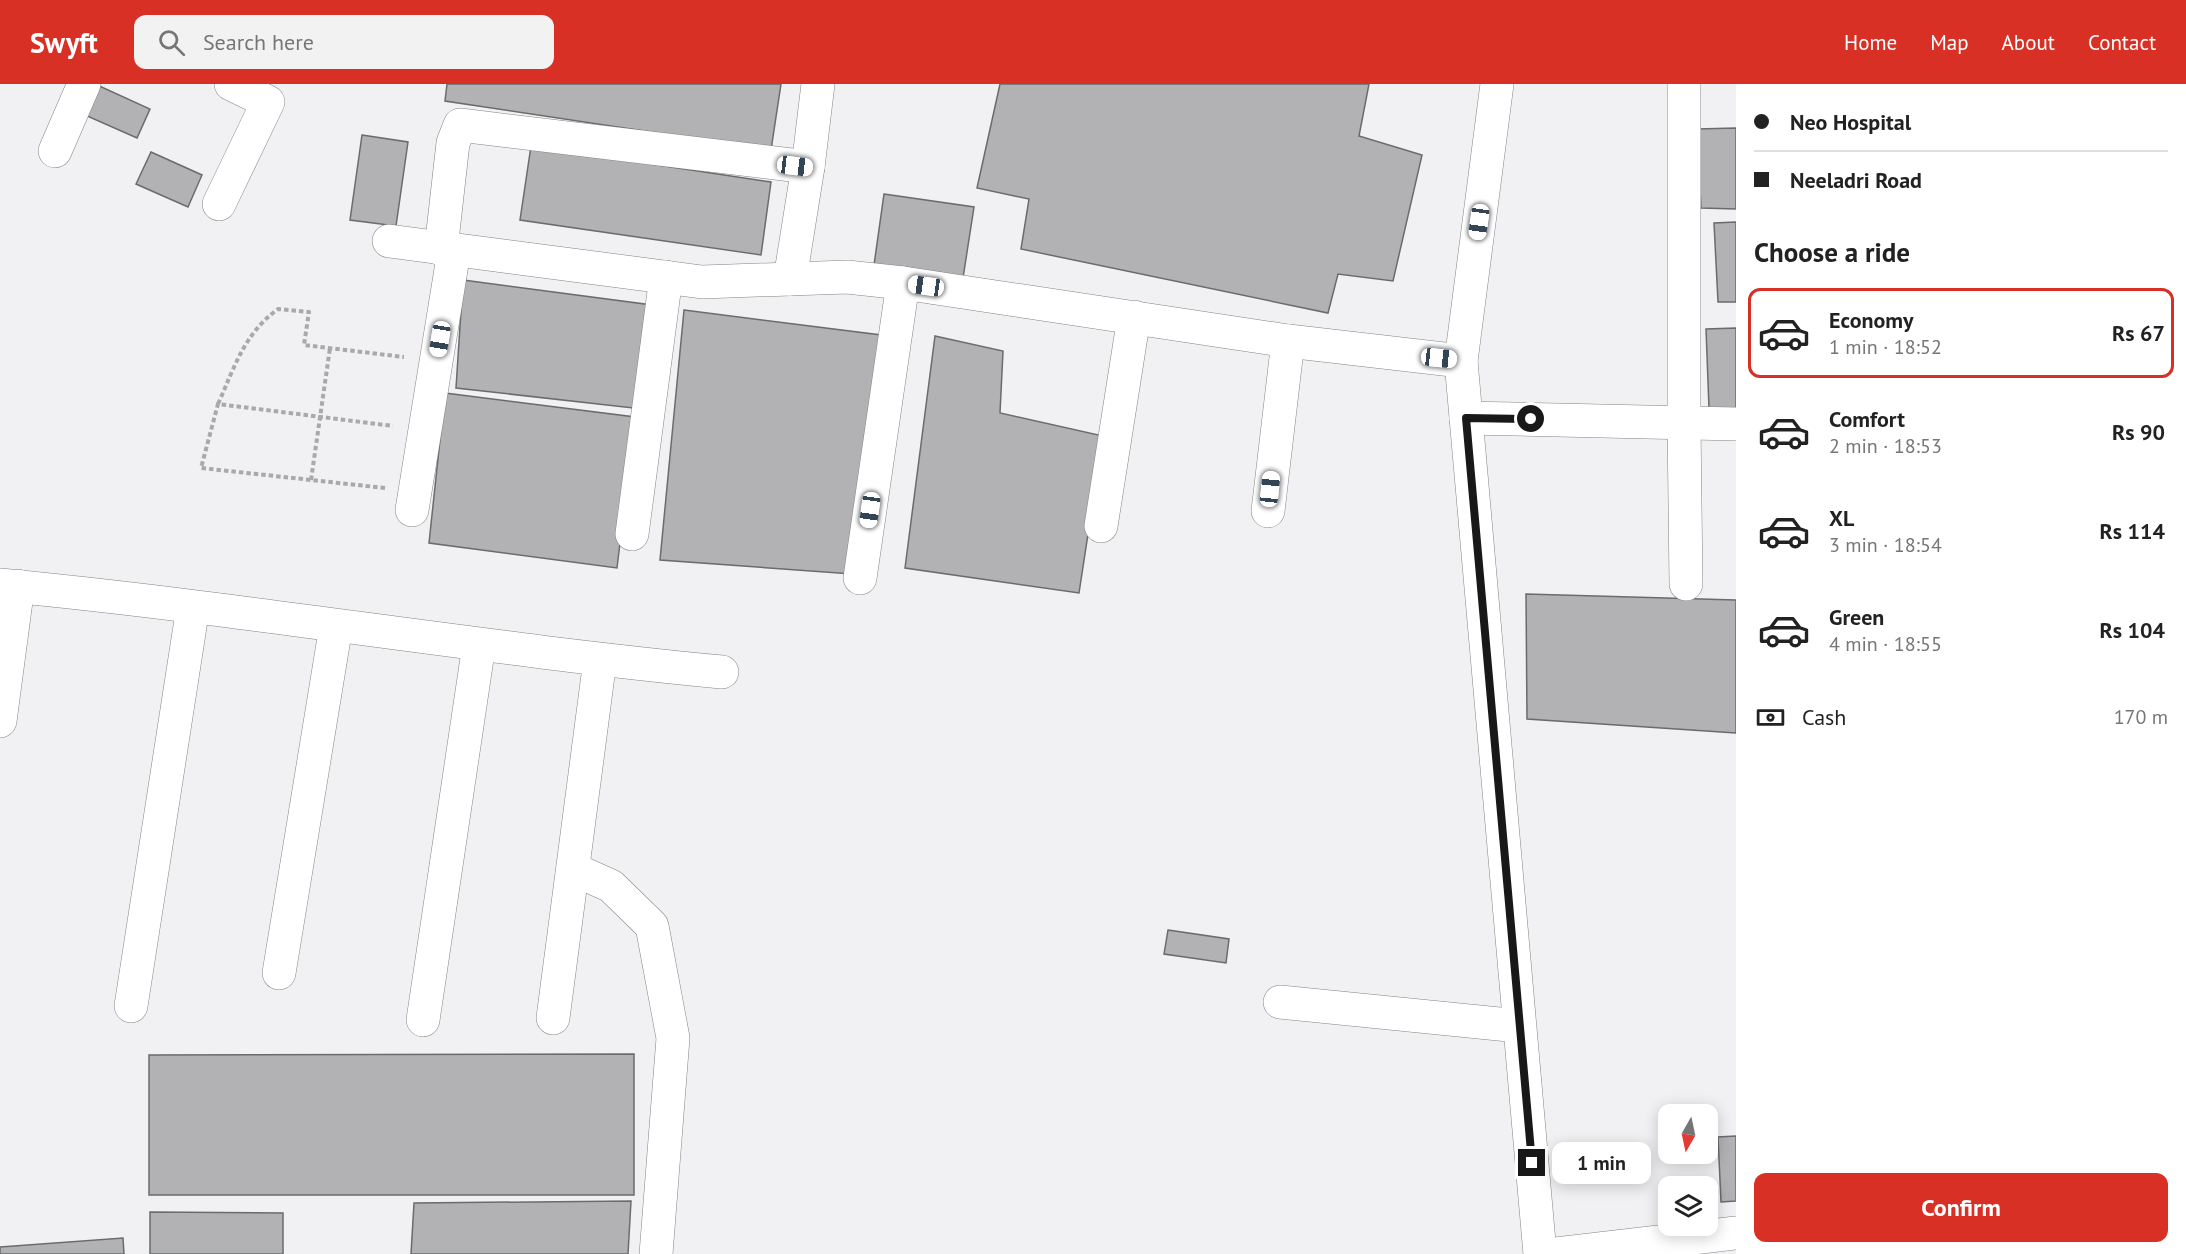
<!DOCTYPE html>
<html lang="en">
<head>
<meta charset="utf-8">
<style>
  body { margin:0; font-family:"PT Sans",sans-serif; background:#f2f2f2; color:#222; height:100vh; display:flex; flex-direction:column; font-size:22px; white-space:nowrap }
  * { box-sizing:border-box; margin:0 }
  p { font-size:20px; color:#767676 }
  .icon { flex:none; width:33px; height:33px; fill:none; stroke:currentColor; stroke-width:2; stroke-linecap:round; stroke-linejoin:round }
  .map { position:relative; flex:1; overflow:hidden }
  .sheet { display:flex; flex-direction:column; background:#fff; width:450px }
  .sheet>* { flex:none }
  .top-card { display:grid; align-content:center; height:132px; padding:0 18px; background:#fff }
  .needle { width:39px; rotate:189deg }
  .tools { position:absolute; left:1658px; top:1020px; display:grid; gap:12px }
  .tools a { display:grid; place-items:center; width:60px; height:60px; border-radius:12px; background:#fff; box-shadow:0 3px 15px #0003; font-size:30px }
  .end { position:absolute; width:27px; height:27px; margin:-14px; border:8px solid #181818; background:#fff; box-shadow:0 0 0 3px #fff }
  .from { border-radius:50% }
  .bubble { position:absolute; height:42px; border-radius:12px; background:#fff; box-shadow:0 3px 15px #0003; font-size:20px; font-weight:700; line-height:42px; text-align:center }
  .car { position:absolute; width:18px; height:36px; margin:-18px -9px; border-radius:8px; box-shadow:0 0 4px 2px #0007; background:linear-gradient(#fff 24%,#345 0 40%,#fff 0 76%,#345 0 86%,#fff 0) }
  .top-card b { display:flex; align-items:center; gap:21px; height:57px; font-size:22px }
  .top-card b+b { border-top:2px solid #e0e0e0 }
  .top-card i { width:15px; height:15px; background:#222 }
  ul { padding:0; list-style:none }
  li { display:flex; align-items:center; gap:18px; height:90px; margin:0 12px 9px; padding:0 6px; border:3px solid transparent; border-radius:12px }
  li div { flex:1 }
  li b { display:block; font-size:22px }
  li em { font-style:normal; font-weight:700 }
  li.on { border-color:#d93025 }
  li>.icon { width:54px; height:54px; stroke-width:1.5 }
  h2 { padding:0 18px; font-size:27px; line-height:72px }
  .pay { display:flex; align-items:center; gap:15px; height:66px; padding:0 18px; font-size:22px }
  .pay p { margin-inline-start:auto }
  .action { display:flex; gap:12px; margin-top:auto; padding:12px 18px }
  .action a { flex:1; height:69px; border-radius:12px; background:#d93025; color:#fff; font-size:24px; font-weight:700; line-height:69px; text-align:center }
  header { display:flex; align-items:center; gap:36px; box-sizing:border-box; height:84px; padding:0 30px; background:#d93025; color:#fff }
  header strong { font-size:28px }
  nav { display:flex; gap:33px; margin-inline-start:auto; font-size:21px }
  .search { width:420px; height:54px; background:#f2f2f2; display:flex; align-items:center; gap:15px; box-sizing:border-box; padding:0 21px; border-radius:12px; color:#767676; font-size:22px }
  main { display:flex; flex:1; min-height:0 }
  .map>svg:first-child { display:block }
</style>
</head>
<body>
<header>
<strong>Swyft</strong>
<div class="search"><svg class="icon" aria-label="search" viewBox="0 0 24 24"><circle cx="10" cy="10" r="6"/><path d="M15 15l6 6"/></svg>Search here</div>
<nav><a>Home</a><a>Map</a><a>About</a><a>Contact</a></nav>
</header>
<main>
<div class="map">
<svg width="1736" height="1170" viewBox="0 0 1736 1170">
  <rect width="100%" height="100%" fill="#f1f1f3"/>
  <g fill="#b2b2b4" stroke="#6a6b6c" stroke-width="1.5">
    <path d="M95,0l55,25 -13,29 -59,-26z"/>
    <path d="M447,0h334l-10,66 -326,-49z"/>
    <path d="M1000,0h369l-10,52 63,19 -29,126 -55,-7 -10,39 -307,-64 8,-50 -52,-11z"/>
    <path d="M1736,44v81l-35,-1 -4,-79z"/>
    <path d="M362,51l46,7 -12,84 -46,-6z"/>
    <path d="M531,62l240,36 -10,73 -241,-35z"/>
    <path d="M151,68l51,23 -14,32 -52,-23z"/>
    <path d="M884,110l90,13 -11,71 -89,-13z"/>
    <path d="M1736,138v80h-18l-4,-79z"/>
    <path d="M463,196l189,25 -10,104 -186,-21z"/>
    <path d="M684,226l205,26 -37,238 -192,-14z"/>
    <path d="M1736,244v81l-27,-1 -3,-79z"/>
    <path d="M935,252l68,15 -3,62 103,23 -24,157 -174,-25z"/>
    <path d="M445,309l190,24 -18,151 -188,-25z"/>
    <path d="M1526,510l210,6v133l-209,-14z"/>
    <path d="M1168,846l61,9 -3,24 -62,-9z"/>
    <path d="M634,970v141h-485v-140z"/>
    <path d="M1736,1052v65l-15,1 -3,-65z"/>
    <path d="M631,1117l-3,53h-217l3,-51z"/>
    <path d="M150,1128l133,1v41h-133z"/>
    <path d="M123,1154l1,16h-124v-7z"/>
  </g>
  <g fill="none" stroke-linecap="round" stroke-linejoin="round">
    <defs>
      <g id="minor">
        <path d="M1684,0v339l2,161"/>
        <path d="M55,67l29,-67"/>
        <path d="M219,120l49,-102 -37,-18"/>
        <path d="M389,157l313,41 145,-5 56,6 385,58 173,20"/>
        <path d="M441,165l12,-106 7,-18 348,42"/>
        <path d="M790,195l18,-112 10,-83"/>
        <path d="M1466,334l270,6"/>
        <path d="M412,426l42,-259"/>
        <path d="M1268,427l20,-170"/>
        <path d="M1101,442l33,-209"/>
        <path d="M632,450l34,-257"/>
        <path d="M860,494l43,-295"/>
        <path d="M0,501c242,23 481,64 722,87"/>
        <path d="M0,637l18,-135"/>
        <path d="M573,785l38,17 41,40 21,112 -17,216"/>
        <path d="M279,889l57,-347"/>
        <path d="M1280,918l239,24"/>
        <path d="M131,922l62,-399"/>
        <path d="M553,934l47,-358"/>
        <path d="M423,936l56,-375"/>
        <path d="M1556,1170l180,-21"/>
      </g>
      <path id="tertiary" d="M1497,0l-36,277 79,893"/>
    </defs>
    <use href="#minor" stroke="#848485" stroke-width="34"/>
    <use href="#tertiary" stroke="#848485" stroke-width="34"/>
    <g stroke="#a9a9aa" stroke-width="4" stroke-dasharray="4.5 3" stroke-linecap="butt">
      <path d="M218,320c17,-38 26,-70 60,-95l31,3 -5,33 100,12"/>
      <path d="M311,396l19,-132"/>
      <path d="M385,404l-184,-20 17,-64 175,22"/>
    </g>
    <use href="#minor" stroke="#fff" stroke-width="33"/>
    <use href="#tertiary" stroke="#fff" stroke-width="33"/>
  </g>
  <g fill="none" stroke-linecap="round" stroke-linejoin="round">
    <path stroke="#181818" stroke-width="8" d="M1531,335l-65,-1 66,745"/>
  </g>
</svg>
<div class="tools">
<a><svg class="needle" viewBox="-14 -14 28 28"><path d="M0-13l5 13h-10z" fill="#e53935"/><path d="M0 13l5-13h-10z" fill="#767676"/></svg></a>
<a><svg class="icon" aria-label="layers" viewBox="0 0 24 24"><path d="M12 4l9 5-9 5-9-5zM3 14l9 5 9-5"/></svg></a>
</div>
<i class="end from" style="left:1531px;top:335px"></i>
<i class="end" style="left:1532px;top:1079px"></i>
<div class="bubble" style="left:1552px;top:1058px;width:99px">1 min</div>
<i class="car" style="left:795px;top:82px;rotate:97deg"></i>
<i class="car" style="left:1479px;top:138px;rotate:188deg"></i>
<i class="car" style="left:926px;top:202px;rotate:278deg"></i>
<i class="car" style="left:440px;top:255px;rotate:189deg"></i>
<i class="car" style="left:1439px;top:274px;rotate:96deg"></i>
<i class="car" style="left:1270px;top:405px;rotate:6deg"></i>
<i class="car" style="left:870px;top:426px;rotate:188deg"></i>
</div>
<section class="sheet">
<div class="top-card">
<b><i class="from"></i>Neo Hospital</b>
<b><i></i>Neeladri Road</b>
</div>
<h2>Choose a ride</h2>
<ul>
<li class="on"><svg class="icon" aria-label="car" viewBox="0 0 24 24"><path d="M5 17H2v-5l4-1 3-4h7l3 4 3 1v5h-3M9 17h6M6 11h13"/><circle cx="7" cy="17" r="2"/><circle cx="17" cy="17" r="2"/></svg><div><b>Economy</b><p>1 min · 18:52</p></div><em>Rs 67</em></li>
<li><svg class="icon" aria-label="car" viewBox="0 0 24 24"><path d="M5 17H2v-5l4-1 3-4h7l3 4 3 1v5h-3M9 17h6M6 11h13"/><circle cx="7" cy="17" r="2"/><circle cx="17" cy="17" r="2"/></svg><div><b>Comfort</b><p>2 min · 18:53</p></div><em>Rs 90</em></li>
<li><svg class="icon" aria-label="car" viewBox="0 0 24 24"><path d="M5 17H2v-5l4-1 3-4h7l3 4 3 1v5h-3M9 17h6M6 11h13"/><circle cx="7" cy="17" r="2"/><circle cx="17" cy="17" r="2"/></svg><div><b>XL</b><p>3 min · 18:54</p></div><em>Rs 114</em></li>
<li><svg class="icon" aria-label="car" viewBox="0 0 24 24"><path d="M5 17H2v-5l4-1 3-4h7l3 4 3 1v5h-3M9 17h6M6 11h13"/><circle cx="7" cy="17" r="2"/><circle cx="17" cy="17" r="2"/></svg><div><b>Green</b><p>4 min · 18:55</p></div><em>Rs 104</em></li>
</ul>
<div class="pay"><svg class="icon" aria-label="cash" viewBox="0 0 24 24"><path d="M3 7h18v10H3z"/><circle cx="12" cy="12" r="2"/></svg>Cash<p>170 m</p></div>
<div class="action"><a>Confirm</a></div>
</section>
</main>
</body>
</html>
